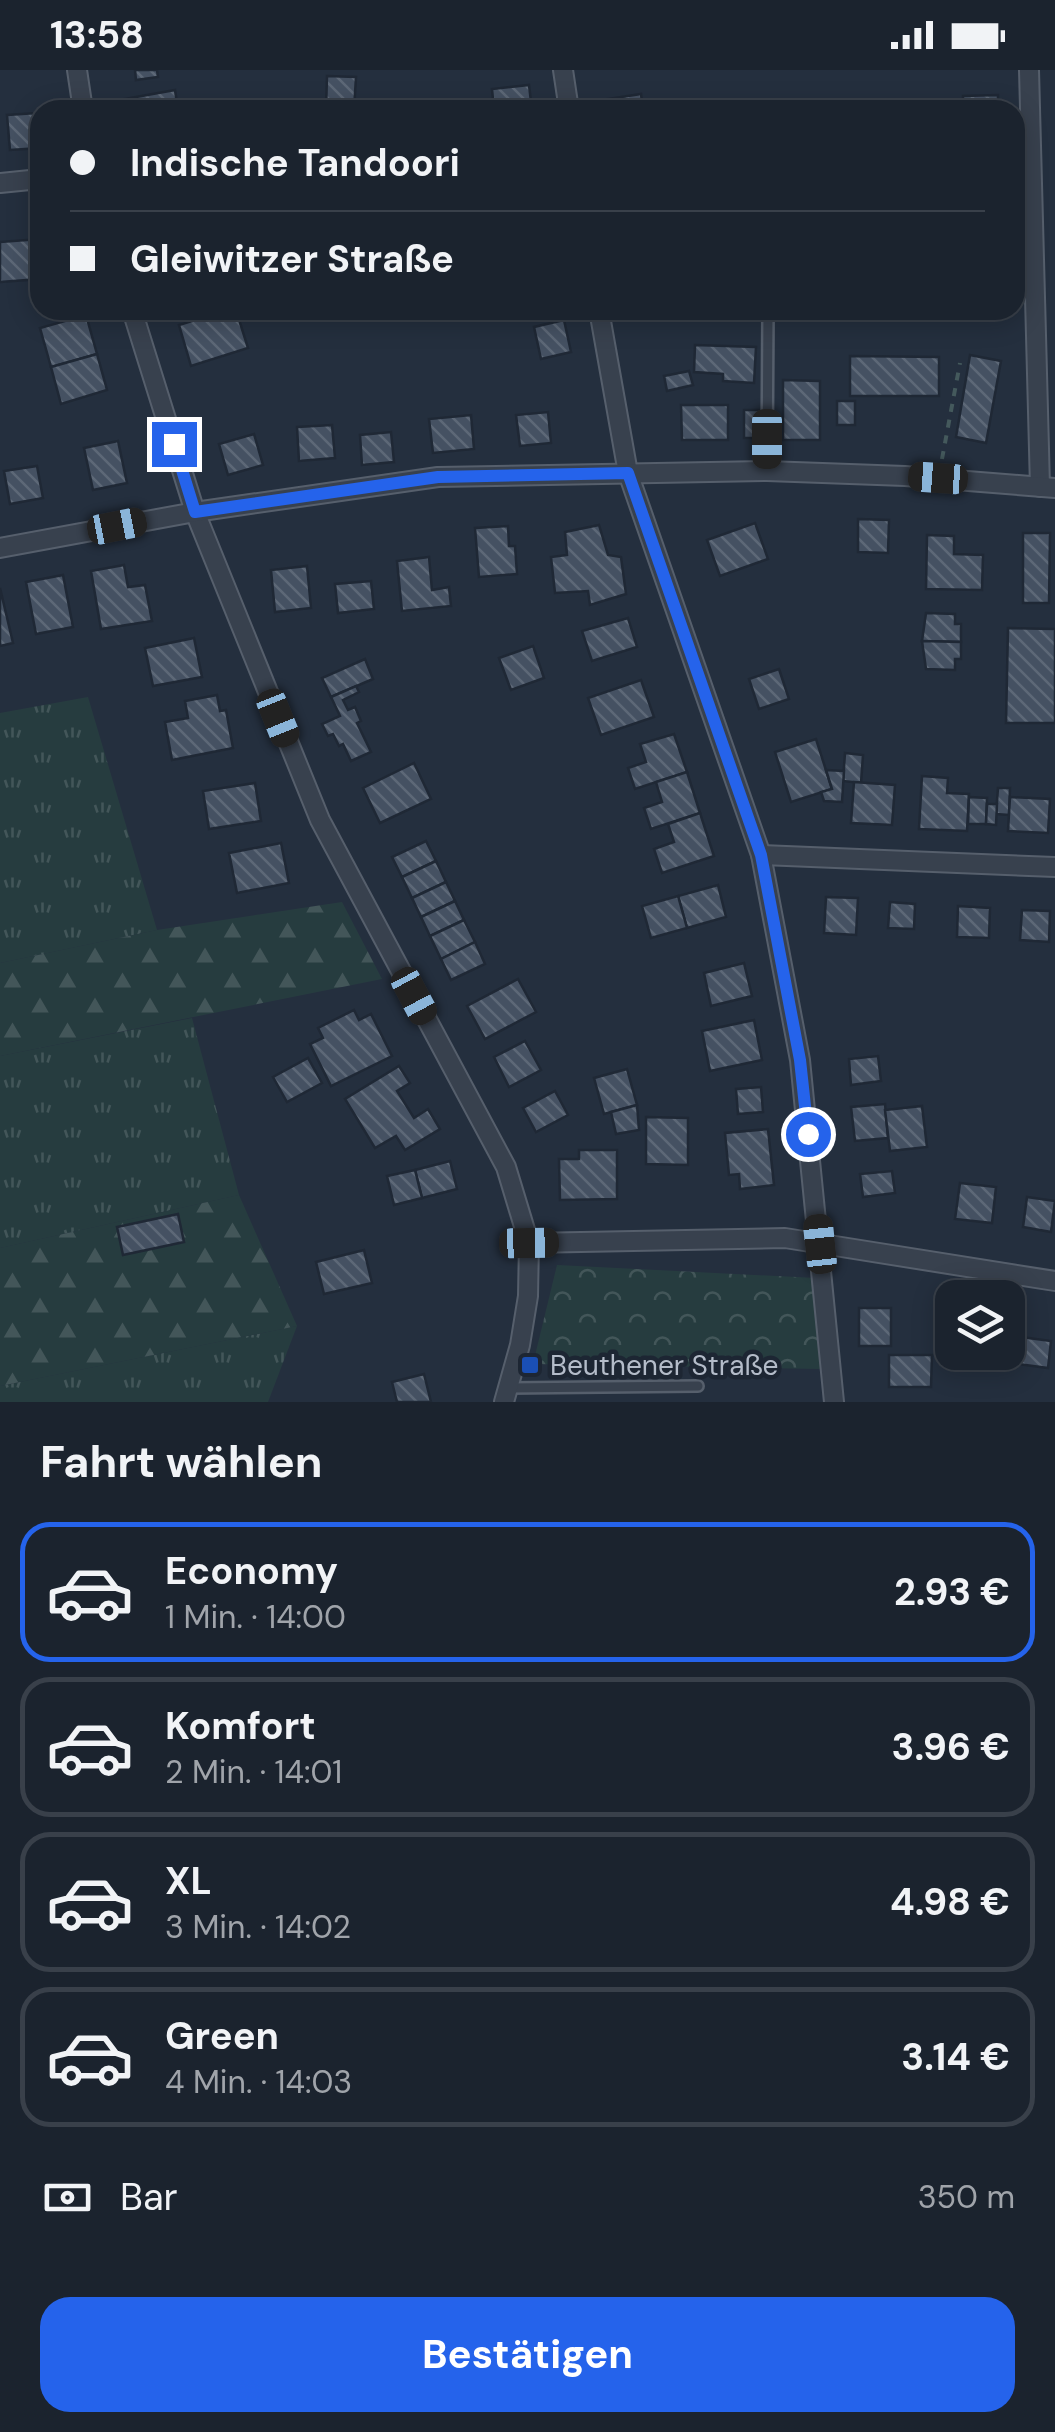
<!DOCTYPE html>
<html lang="de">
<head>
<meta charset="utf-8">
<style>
  body { margin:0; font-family:"DM Sans",sans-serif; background:#242b36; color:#f1f3f6; height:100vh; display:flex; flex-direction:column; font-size:38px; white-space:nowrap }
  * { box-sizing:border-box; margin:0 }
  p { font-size:32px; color:#a0a4aa }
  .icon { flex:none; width:55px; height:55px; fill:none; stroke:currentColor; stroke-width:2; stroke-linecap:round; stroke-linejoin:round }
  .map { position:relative; height:1332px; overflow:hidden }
  .sheet { display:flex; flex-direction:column; background:#1b232e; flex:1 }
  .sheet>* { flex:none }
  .guide { position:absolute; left:30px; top:30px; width:995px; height:220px; border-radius:30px; box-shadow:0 5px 25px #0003,0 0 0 2px #39404a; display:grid; align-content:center; height:220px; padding:0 40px; background:#1b232e }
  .fabs { position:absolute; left:935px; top:1210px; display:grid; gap:20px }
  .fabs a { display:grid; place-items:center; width:90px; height:90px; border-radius:20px; background:#1b232e; box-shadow:0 5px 25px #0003,0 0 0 2px #39404a; font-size:50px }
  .end { position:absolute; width:45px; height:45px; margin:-22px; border:12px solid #2563eb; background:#fff; box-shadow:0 0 0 5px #fff }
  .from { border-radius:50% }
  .car { position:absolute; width:30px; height:60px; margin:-30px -15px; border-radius:12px; box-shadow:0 0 8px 2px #0007; background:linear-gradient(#222 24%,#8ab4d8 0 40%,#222 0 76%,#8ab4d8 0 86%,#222 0) }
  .guide b { display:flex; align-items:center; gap:35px; height:95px; font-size:38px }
  .guide b+b { border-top:2px solid #39404a }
  .guide i { width:25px; height:25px; background:#f1f3f6 }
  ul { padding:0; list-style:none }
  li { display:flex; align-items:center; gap:30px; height:140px; margin:0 20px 15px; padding:0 20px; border:5px solid #39404a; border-radius:30px }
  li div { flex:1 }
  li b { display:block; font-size:38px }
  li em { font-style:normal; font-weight:700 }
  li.on { border-color:#2563eb }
  li>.icon { width:90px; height:90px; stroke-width:1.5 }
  h2 { padding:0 40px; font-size:45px; line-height:120px }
  .pay { display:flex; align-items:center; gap:25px; height:110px; padding:0 40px; font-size:38px }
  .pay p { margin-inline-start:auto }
  .cta { display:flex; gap:20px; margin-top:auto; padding:20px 40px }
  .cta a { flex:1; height:115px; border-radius:30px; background:#2563eb; color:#fff; font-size:40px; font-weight:700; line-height:115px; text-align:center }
  .status { display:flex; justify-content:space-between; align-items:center; height:70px; padding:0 50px; background:#1b232e; direction:ltr }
  .status svg { height:28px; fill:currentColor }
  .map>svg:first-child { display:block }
</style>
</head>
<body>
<div class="status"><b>13:58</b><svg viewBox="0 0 49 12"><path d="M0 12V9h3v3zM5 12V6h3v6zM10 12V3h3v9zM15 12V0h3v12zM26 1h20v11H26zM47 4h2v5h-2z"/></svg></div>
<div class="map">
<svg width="1055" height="1332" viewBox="0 0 1055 1332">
  <defs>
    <pattern id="grass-tufts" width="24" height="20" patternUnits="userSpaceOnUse" patternTransform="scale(2.5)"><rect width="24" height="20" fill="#263c3f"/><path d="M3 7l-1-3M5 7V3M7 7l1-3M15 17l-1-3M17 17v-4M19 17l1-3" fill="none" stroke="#435659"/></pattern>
    <pattern id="forest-firs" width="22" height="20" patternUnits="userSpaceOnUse" patternTransform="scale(2.5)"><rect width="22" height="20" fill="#263c3f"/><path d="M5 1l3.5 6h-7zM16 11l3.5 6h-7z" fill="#435659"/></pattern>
    <pattern id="park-crowns" width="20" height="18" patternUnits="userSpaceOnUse" patternTransform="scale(2.5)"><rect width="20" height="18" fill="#263c3f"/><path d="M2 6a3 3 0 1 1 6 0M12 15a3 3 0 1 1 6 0" fill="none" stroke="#435659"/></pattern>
    <pattern id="building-back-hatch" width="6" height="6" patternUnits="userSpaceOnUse" patternTransform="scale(2.5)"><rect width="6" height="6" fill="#455162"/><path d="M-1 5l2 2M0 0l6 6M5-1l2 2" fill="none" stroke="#5d6877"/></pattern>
  </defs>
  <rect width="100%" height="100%" fill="#242f3e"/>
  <g fill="url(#grass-tufts)">
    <path d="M88,627l69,233 -157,33v-250z"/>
    <path d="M192,948l47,177 -239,53v-192z"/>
    <path d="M297,1256l-29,76h-268v-16z"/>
  </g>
  <g fill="url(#forest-firs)">
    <path d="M342,832l40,77 -382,77v-93l157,-33z"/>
    <path d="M239,1125l58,131 -297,60v-138z"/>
  </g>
  <path fill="url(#park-crowns)" d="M557,1195l259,13 6,91 -289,-5z"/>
  <g fill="url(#building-back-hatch)" stroke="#1f2835" stroke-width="2.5">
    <path d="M135,0h22l1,7 -22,3z"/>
    <path d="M327,6l29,1 -2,33h-28z"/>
    <path d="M529,15l3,25h-38l-2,-21z"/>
    <path d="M175,20l3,20h-51l-2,-11z"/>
    <path d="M641,24l2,16h-33l-2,-11z"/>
    <path d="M998,25v15h-35v-14z"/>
    <path d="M37,43l3,35 -30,2 -3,-35z"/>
    <path d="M40,169v40l-40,3v-40z"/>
    <path d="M227,240h9l12,38 -57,18 -12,-41z"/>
    <path d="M86,245l11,39 -46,13 -11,-39z"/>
    <path d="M564,250l7,32 -30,7 -7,-32z"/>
    <path d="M695,275l61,2 -2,36 -31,-2v-7l-29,-2z"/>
    <path d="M97,284l10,36 -46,14 -10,-37z"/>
    <path d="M970,285l31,6 -15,82 -30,-6z"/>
    <path d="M850,286l89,1v39h-89z"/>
    <path d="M689,301l4,14 -26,6 -3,-15z"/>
    <path d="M783,310l37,1v59h-37z"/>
    <rect x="837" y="331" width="18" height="24"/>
    <path d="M681,335h47v35h-46z"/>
    <rect x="744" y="340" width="17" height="28"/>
    <path d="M548,342l3,31 -31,3 -4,-31z"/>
    <path d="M471,345l3,34 -41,4 -4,-34z"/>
    <path d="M332,355l3,33 -36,3 -2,-34z"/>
    <path d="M391,362l3,30 -32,3 -2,-30z"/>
    <path d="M254,364l9,31 -35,10 -9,-31z"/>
    <path d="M118,371l9,42 -34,7 -9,-42z"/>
    <path d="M37,396l6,32 -33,6 -6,-33z"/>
    <path d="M858,449l31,1 -1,33 -30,-1z"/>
    <path d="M755,453l13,36 -48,17 -13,-36z"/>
    <path d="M599,455l9,30 13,2 5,37 -36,11 -2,-14 -33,2 -4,-36 16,-2 -2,-23z"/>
    <path d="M508,456l1,20h6l2,28 -38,3 -4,-49z"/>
    <path d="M1023,463h27l-1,70h-26z"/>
    <path d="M927,465l27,1v18l29,1 -1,35 -56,-1z"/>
    <path d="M429,487l3,33 17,-3 2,19 -49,5 -5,-50z"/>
    <path d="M124,495l4,22 17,-2 7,36 -51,8 -10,-58z"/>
    <path d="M307,496l4,42 -36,4 -4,-42z"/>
    <path d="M63,505l10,52 -37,7 -10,-52z"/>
    <path d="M371,511l3,28 -36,4 -3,-29z"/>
    <path d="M0,518l13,55 -13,3z"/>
    <path d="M926,543l29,1v10h6v18l-39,-1z"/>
    <path d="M628,548l9,29 -45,14 -10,-30z"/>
    <path d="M1008,558l47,1v94h-49z"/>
    <path d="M194,568l8,39 -49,9 -8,-38z"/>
    <path d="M922,571l39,1v17h-6v11l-29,-1z"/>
    <path d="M533,576l11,32 -33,12 -12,-32z"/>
    <path d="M365,589l8,20 -42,18 -9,-19z"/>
    <path d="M779,599l10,30 -30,10 -10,-30z"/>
    <path d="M641,610l13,37 -53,18 -13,-37z"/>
    <path d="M356,616l3,6 -16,8 5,10 7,-3 6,14 -4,2 14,29 -20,9 -8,-17 -4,2 -6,-12 -5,2 -6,-12 18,-8 -9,-19z"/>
    <path d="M217,625l3,16 6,-1 7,38 -61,12 -7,-38 23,-4 -3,-17z"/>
    <path d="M674,664l13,38 -52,17 -7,-21 18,-6 -6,-18z"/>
    <path d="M816,669l16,50 -41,13 -16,-50z"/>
    <path d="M845,683l18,2 -2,28 -18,-2z"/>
    <path d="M414,693l17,36 -51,24 -17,-35z"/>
    <path d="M826,700l18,1 -2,31 -18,-1 -3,-9 11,-3z"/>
    <path d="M687,702l13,41 -49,16 -7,-21 18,-6 -6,-20z"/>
    <path d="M922,706l26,2 -1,15 22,1 -2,37 -48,-2z"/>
    <path d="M854,712l41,3 -3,40 -41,-2z"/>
    <path d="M255,713l6,38 -52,8 -6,-38z"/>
    <path d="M998,718h12l-1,27 -13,-1z"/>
    <path d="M969,727l18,1 -1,26h-18z"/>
    <path d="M1010,727l40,2 -2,34 -40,-2z"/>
    <path d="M987,734h10l-1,21 -10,-1z"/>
    <path d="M700,743l14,43 -52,17 -8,-24 20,-7 -6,-18z"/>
    <path d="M426,771l10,20 -34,16 -10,-20z"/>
    <path d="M281,773l8,40 -52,10 -8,-40z"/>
    <path d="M436,791l10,21 -34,16 -10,-21z"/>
    <path d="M446,812l9,19 -34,16 -9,-19z"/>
    <path d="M718,815l8,32 -39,11 -9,-32z"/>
    <path d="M678,826l9,32 -36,10 -9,-32z"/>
    <path d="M826,827l32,1 -2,37 -32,-2z"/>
    <path d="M455,831l9,19 -34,16 -9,-19z"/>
    <path d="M890,832l25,2 -1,25 -26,-1z"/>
    <path d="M958,836l32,2 -1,30 -32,-1z"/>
    <path d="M1022,840l28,1 -1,31 -29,-2z"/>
    <path d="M464,850l11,22 -34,17 -11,-23z"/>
    <path d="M475,872l10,22 -34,16 -10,-21z"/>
    <path d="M744,893l8,33 -41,10 -7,-33z"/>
    <path d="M518,909l18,33 -51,27 -18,-33z"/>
    <path d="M354,940l5,10 12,-6 21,42 -61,30 -21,-42 13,-6 -5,-10z"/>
    <path d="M754,950l8,40 -52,11 -8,-40z"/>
    <path d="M525,971l16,29 -32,17 -15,-30z"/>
    <path d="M878,986l3,25 -30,4 -2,-26z"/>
    <path d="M308,988l14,25 -35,19 -14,-25z"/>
    <path d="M399,996l11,17 -13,8 17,27 14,-9 12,20 -35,21 -9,-14 -21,12 -30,-49z"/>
    <path d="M627,999l10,36 -33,9 -10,-36z"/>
    <path d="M761,1017l2,25 -25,2 -2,-25z"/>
    <path d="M555,1021l13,24 -32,17 -13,-24z"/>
    <path d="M885,1034l3,34 -33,3 -4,-34z"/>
    <path d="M637,1035l2,25 -23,4 -5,-22z"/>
    <path d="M922,1036l5,41 -37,4 -5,-41z"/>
    <path d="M646,1047l42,1v47l-42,-1z"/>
    <path d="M768,1059l6,56 -34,4 -1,-15 -10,1 -4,-42z"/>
    <path d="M579,1080h38v49l-57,1 -1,-41h20z"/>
    <path d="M450,1091l7,28 -35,9 -7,-28z"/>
    <path d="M415,1100l7,28 -28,7 -7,-29z"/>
    <path d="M892,1101l3,22 -32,4 -3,-23z"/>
    <path d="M960,1113l36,4 -4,36 -37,-4z"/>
    <path d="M1027,1127l28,4 -4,31 -28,-5z"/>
    <path d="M178,1144l6,28 -61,13 -6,-28z"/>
    <path d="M364,1180l8,33 -48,11 -8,-32z"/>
    <rect x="859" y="1238" width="32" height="38"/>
    <path d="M1021,1267l30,4 -3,27 -30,-4z"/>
    <path d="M889,1285h43l-1,32h-42z"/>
    <path d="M424,1304l7,28h-34l-5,-20z"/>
  </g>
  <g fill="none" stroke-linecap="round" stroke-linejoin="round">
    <defs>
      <g id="lane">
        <path d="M767,401l1,-161"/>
        <path d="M509,1318l189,-2"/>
      </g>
      <g id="street">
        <path d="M77,0l6,40"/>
        <path d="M563,0l6,40"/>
        <path d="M1029,0l11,417"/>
        <path d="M0,113l40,-4"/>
        <path d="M132,240l63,202 125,308 186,347 23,76 -1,53 -8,49 -16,57"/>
        <path d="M599,240l29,163 133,382 39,205 34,342"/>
        <path d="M0,478l195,-36 243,-35 329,-6 138,5 150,12"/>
        <path d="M761,785l294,12"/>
        <path d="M529,1173l256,-5 270,43"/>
      </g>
    </defs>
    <use href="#lane" stroke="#565f6c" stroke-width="14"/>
    <use href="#street" stroke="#565f6c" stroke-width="22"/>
    <path stroke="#44595c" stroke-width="4" stroke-dasharray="8 8" stroke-linecap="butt" d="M942,389l18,-96"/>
    <use href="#lane" stroke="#38414e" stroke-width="9"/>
    <use href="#street" stroke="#38414e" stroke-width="18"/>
  </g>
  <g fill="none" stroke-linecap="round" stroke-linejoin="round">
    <path stroke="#2563eb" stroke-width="12" d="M174,374l21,68 243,-35 190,-4 133,382 39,205 8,74"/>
  </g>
  <rect fill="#1a4fb4" stroke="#1d2633" stroke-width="4" x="520" y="1285" width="20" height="20" rx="5"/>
  <g text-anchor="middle" stroke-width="9" stroke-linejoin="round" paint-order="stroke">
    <g font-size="28" fill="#b4bcc9" stroke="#1d2633" text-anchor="start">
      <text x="550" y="1305">Beuthener Straße</text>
    </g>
  </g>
</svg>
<div class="fabs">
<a><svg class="icon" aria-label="layers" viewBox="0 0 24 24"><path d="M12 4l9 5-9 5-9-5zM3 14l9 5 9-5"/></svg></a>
</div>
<i class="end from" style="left:808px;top:1064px"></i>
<i class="end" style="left:174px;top:374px"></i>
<i class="car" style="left:767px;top:369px;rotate:180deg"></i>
<i class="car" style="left:938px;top:408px;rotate:274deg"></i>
<i class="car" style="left:117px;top:456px;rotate:79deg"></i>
<i class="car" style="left:278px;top:648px;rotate:158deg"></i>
<i class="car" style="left:414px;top:926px;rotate:152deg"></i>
<i class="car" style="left:529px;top:1173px;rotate:89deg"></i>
<i class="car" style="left:820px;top:1174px;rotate:354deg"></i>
<div class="guide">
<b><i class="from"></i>Indische Tandoori</b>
<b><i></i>Gleiwitzer Straße</b>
</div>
</div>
<section class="sheet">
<h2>Fahrt wählen</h2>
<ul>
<li class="on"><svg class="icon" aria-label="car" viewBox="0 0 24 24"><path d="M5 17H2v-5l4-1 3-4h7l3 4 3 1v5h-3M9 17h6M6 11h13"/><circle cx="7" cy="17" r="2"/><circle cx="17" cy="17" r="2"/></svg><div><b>Economy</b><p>1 Min. · 14:00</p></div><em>2.93 €</em></li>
<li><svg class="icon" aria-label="car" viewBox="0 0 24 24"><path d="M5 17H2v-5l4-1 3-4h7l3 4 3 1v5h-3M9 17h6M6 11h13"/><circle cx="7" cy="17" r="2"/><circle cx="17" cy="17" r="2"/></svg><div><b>Komfort</b><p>2 Min. · 14:01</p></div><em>3.96 €</em></li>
<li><svg class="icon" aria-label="car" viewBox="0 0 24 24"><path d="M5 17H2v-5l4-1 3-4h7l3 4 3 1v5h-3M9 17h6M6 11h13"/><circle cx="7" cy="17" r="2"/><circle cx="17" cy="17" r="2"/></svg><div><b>XL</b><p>3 Min. · 14:02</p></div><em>4.98 €</em></li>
<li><svg class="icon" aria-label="car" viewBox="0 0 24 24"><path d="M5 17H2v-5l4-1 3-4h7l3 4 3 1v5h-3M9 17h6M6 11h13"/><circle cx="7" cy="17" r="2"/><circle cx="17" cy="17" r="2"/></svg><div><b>Green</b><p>4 Min. · 14:03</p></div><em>3.14 €</em></li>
</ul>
<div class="pay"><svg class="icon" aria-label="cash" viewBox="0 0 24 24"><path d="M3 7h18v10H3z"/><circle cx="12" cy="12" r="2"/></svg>Bar<p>350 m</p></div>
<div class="cta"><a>Bestätigen</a></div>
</section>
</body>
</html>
